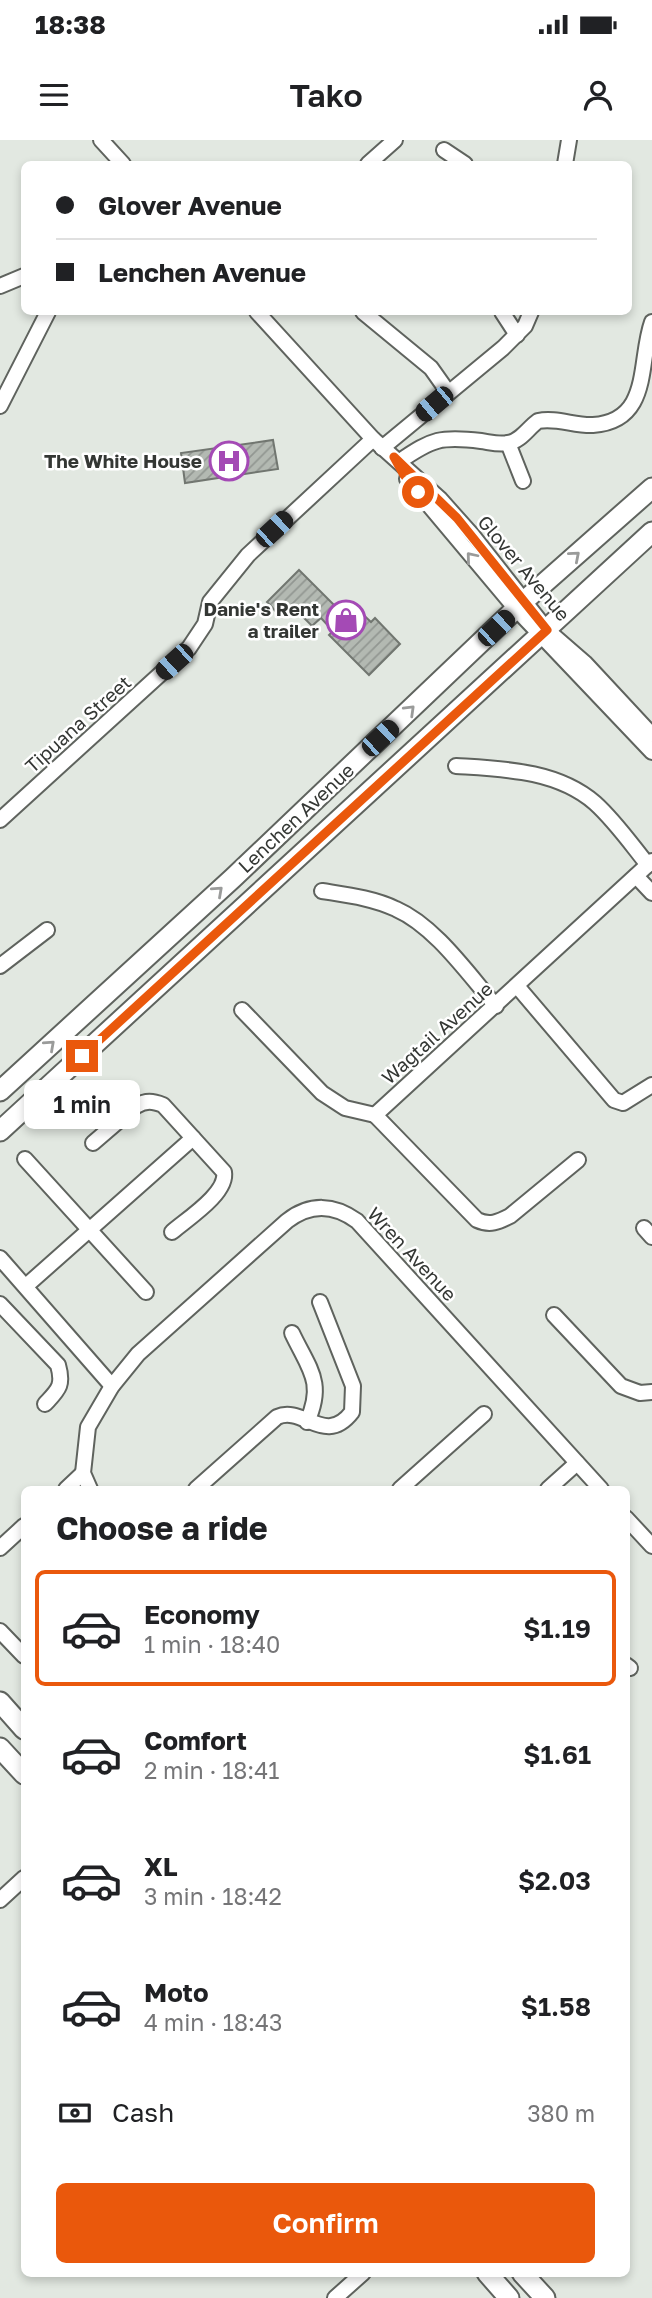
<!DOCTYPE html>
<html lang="en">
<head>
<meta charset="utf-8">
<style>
  body { margin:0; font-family:"Golos Text",sans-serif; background:#f2f2f2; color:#202124; height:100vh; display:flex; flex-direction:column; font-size:26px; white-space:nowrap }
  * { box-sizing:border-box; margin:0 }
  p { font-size:23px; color:#757577 }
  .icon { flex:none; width:38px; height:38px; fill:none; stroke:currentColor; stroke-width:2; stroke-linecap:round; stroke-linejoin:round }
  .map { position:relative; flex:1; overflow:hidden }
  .drawer { position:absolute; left:21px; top:1346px; width:609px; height:791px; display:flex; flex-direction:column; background:#fff; border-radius:10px; box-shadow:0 4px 10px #0003 }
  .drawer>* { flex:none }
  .top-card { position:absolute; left:21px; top:21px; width:611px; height:154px; border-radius:10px; box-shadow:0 4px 10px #0003; display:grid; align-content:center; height:154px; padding:0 35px; background:#fff }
  .end { position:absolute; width:32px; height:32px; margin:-16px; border:9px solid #ea580c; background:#fff; box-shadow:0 0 0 4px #fff }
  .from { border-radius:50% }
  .bubble { position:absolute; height:49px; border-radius:10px; background:#fff; box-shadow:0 4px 10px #0003; font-size:23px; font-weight:600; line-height:49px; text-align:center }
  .car { position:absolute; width:21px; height:42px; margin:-21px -10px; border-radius:9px; box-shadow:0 0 5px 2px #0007; background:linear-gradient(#222 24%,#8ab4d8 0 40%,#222 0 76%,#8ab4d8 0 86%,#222 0) }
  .top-card b { display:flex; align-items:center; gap:24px; height:66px; font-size:26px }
  .top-card b+b { border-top:2px solid #e0e0e0 }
  .top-card i { width:18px; height:18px; background:#202124 }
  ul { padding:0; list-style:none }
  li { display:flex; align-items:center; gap:21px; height:116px; margin:0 14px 10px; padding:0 21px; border:4px solid transparent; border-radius:10px }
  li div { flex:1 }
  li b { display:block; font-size:26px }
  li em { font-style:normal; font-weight:600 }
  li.selected { border-color:#ea580c }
  li>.icon { width:63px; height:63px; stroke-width:1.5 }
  h2 { padding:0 35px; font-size:32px; line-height:84px }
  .pay { display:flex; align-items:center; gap:18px; height:77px; padding:0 35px; font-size:26px }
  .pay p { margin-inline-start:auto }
  .button { display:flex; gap:14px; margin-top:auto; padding:14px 35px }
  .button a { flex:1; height:80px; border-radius:10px; background:#ea580c; color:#fff; font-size:28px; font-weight:600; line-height:80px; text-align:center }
  .status { display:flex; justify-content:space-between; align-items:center; height:49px; padding:0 35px; background:#fff; direction:ltr }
  .status svg { height:19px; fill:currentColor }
  header { display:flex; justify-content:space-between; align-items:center; height:91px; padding:0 35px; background:#fff; font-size:32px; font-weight:600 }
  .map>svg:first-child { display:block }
</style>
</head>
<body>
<div class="status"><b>18:38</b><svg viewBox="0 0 49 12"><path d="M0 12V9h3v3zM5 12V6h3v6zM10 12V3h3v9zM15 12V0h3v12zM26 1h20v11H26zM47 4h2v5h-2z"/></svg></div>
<header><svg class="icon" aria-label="menu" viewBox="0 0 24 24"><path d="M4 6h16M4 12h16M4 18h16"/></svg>Tako<svg class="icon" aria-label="person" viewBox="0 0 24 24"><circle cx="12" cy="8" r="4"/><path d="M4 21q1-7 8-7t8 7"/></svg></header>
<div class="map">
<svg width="652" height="2158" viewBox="0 0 652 2158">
  <defs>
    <pattern id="building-hatch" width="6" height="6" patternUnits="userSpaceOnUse" patternTransform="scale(1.75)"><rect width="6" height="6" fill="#b3b9b2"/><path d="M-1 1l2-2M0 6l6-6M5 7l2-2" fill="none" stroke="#929792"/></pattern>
  </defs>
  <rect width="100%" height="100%" fill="#e2e8e1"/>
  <g fill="url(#building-hatch)" stroke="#717670" stroke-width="2">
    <path d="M273,300l5,29 -93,14 -4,-30z"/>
    <path d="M299,430l43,43 3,-4 5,4 5,-6 16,15 4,-4 25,26 -31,31 -40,-40 4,-4 -12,-13 -9,8 -20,-20 -11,11 -14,-15z"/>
  </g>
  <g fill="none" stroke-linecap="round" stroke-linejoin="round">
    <defs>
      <g id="street">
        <path d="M101,0l22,24"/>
        <path d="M444,10l21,14"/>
        <path d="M368,24l27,-24"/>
        <path d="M565,24l4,-24"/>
        <path d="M0,146l24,-10"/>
        <path d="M257,172l116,127 67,60 33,37 74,94 38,33 67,72"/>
        <path d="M363,172l68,56 17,24"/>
        <path d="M502,172l15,23"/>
        <path d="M0,266l48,-94"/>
        <path d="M508,303l15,38"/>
        <path d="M382,308l121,-100 22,-22 6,-14"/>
        <path d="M400,321c32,-22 41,-25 81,-20 8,1 18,4 27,2 13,-2 20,-15 30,-22 18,-4 37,5 55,4 59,-4 45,-64 59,-103"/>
        <path d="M407,339l109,130 136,143"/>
        <path d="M456,626c47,3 101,4 139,37 20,18 36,41 53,62"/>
        <path d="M0,680l189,-172 16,-24 5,-22 38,-47 125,-116"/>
        <path d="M636,736l16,17"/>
        <path d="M322,751c25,4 51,7 74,18 39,17 72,65 100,97"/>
        <path d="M0,826l47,-36"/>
        <path d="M517,846l97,114 9,3 29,-18"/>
        <path d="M242,870l80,83 23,15 30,7"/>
        <path d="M375,975l277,-254"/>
        <path d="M375,975l102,105c13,6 21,2 33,-4l68,-56"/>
        <path d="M93,1003l43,-37c10,-6 17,-5 27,-1l61,67c4,21 -37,47 -52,60"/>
        <path d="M25,1019l121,133"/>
        <path d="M644,1088l8,9"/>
        <path d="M0,1118l112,128"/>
        <path d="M26,1146l167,-148"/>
        <path d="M0,1164l58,61c6,21 0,25 -13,39"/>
        <path d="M554,1175l67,71 19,7 12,-1"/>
        <path d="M292,1193c17,36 33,49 15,89"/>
        <path d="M66,1349l17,-16"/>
        <path d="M90,1349l-7,-16 5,-46 24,-41 26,-32 149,-133c23,-18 47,-17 70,0l244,268"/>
        <path d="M196,1349l81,-72c26,-12 48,30 75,-5l1,-26 -33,-84"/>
        <path d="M400,1349l84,-75"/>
        <path d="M548,1349l29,-26"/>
        <path d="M626,1378l26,28"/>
        <path d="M0,1408l24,-22"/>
        <path d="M0,1491l24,25"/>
        <path d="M626,1525l4,3"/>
        <path d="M0,1760l24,-22"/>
        <path d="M335,2158l28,-25"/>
      </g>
      <g id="secondary">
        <path d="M0,951l233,-213 291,-277 128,-113"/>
        <path d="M0,991l652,-599"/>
        <path d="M0,1562l24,27"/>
        <path d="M0,1608l24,26"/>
        <path d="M487,2133l22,25"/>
        <path d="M522,2133l23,25"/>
      </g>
    </defs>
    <use href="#street" stroke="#5f635e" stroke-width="18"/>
    <use href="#secondary" stroke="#5f635e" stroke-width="23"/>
    <use href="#street" stroke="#fff" stroke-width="14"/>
    <use href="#secondary" stroke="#fff" stroke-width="19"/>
  </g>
  <defs><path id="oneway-chevron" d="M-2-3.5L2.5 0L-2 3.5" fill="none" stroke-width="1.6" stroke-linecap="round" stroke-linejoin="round" transform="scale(1.75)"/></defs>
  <g stroke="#9a9b9a">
    <use href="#oneway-chevron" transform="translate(575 416) rotate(-41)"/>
    <use href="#oneway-chevron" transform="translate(471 417) rotate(-130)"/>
    <use href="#oneway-chevron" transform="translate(410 570) rotate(-44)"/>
    <use href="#oneway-chevron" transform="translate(218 751) rotate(-42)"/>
    <use href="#oneway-chevron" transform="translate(50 905) rotate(-42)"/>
  </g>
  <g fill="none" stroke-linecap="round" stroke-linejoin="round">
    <path stroke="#ea580c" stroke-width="9" d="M82,916l465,-426 -90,-112 -63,-61 10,18 14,17"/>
  </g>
  <defs>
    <symbol id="hospital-ring" viewBox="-11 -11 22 22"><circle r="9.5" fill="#fff" stroke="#a44ab5" stroke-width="1.5"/><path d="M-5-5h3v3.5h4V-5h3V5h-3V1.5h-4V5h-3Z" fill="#a44ab5"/></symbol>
    <symbol id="shop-ring" viewBox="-11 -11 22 22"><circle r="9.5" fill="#fff" stroke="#a44ab5" stroke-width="1.5"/><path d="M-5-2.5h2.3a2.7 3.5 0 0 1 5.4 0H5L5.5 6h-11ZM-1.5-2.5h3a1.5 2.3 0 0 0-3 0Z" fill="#a44ab5"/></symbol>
  </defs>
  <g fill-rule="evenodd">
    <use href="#hospital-ring" x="207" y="299" width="44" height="44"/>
    <use href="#shop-ring" x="324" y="458" width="44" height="44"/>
  </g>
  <g text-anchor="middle" stroke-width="5" stroke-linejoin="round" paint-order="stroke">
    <g font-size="19" font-weight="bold" fill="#343734" stroke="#fff" text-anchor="end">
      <text x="202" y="328">The White House</text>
      <text x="319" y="476">Danie's Rent<tspan x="319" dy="22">a trailer</tspan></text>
    </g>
    <g font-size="19" fill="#343734" stroke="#fff">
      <text transform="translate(524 428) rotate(50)" y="7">Glover Avenue</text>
      <text transform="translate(78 584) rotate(-42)" y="7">Tipuana Street</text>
      <text transform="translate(296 678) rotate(-43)" y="7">Lenchen Avenue</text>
      <text transform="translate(437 893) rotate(-42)" y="7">Wagtail Avenue</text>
      <text transform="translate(412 1114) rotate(47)" y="7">Wren Avenue</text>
    </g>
  </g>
</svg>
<i class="end from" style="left:418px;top:352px"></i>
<i class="end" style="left:82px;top:916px"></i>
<div class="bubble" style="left:24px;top:940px;width:116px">1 min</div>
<i class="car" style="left:434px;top:264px;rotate:230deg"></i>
<i class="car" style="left:274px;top:389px;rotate:47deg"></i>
<i class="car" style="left:496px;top:488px;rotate:47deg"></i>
<i class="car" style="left:174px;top:522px;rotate:228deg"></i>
<i class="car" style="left:380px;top:598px;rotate:47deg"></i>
<div class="top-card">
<b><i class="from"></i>Glover Avenue</b>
<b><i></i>Lenchen Avenue</b>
</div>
<section class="drawer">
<h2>Choose a ride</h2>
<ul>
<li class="selected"><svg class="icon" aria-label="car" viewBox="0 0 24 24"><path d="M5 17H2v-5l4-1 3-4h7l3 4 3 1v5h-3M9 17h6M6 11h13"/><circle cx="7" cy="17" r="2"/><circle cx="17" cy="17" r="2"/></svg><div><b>Economy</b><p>1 min · 18:40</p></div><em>$1.19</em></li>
<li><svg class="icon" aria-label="car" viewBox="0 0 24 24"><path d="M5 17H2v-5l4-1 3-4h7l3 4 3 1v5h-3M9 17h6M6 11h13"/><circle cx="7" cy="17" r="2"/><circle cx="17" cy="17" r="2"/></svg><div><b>Comfort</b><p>2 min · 18:41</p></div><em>$1.61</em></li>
<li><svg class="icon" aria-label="car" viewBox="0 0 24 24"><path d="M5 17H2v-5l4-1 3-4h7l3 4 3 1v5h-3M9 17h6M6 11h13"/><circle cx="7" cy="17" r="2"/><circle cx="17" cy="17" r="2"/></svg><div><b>XL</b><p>3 min · 18:42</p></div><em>$2.03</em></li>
<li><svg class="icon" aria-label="car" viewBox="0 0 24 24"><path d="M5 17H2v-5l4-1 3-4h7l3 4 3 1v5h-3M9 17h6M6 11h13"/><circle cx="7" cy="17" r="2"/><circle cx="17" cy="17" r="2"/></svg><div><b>Moto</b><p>4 min · 18:43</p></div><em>$1.58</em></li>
</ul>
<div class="pay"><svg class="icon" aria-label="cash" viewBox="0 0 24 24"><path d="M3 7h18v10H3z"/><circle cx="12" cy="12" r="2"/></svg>Cash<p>380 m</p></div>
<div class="button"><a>Confirm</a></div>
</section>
</div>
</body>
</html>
